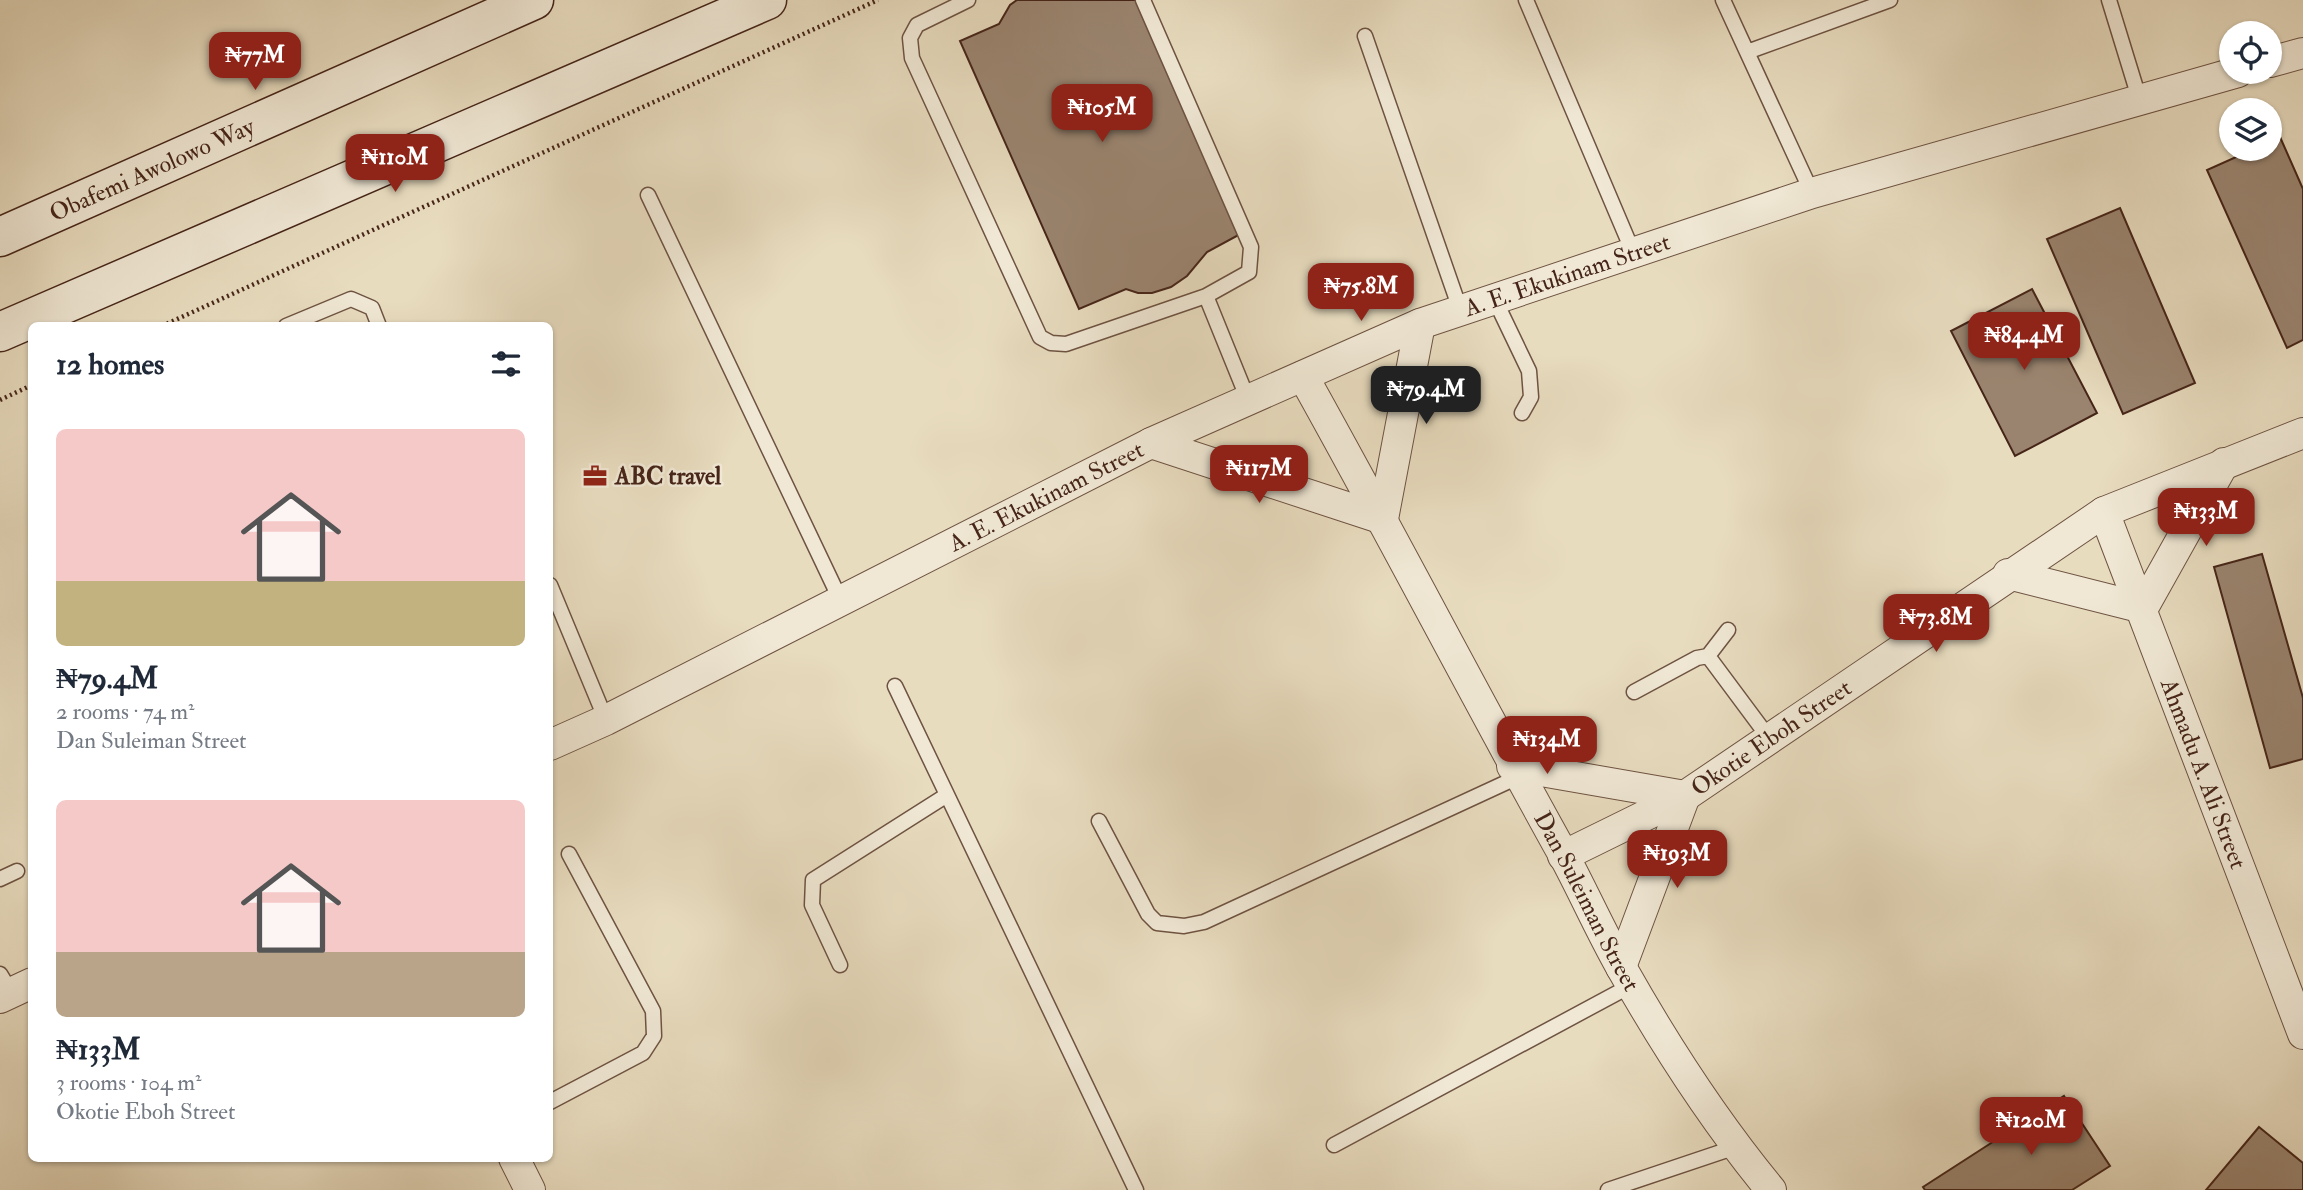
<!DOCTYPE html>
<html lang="en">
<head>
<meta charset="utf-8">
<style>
	:root { --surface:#fff; --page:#f2f2f3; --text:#1f2937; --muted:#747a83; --accent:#8f2418 }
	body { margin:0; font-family:"IM FELL Double Pica",serif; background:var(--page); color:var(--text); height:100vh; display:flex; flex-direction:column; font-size:26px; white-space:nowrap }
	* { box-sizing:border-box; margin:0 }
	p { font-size:23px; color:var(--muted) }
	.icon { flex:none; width:38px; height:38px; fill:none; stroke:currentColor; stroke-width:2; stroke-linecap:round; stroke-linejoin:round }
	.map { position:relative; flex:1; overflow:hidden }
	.side { position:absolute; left:28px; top:322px; width:525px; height:840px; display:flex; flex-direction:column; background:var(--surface); border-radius:10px; box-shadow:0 2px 5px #0004 }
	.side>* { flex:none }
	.buttons { position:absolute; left:2219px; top:21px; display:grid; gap:14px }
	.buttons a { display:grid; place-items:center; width:63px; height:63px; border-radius:50%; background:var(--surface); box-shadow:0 2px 5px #0004; font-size:35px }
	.price { position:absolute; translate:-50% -60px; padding:0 16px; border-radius:14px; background:var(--accent); color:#fff; font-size:23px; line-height:46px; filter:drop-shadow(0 2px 4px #0008) }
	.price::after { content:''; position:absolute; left:50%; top:42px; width:21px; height:16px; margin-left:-10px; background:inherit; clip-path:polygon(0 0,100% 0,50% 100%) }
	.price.on { background:#222; color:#fff }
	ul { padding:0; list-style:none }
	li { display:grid; align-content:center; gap:14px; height:371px; padding:0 28px }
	li span { display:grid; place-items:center; height:217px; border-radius:10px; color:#555 }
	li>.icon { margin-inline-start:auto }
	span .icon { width:126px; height:126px; fill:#fffc; stroke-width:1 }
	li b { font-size:30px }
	h2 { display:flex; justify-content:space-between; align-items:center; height:84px; padding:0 28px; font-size:30px }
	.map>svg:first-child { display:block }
	.building { fill:#9a846f; stroke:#462519; stroke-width:2 }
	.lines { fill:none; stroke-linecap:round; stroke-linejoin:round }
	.service-casing { stroke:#6e5342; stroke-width:17 }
	.minor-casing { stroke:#6e5342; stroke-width:32 }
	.secondary-casing { stroke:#462519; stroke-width:41 }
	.path { stroke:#462519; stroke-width:4.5; stroke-dasharray:2 3.5; stroke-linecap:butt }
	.service { stroke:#f0e8d5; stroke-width:14 }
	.minor { stroke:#f0e8d5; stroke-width:30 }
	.secondary { stroke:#f0e8d5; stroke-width:38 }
	.labels { text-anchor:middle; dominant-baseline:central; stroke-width:5; stroke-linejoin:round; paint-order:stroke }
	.street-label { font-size:24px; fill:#462519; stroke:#f0e8d5 }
	.poi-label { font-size:24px; font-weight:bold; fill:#462519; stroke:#f0e8d5; text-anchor:start }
</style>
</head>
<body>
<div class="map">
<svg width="2303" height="1190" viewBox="0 0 2303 1190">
	<rect width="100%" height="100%" fill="#e8dcbf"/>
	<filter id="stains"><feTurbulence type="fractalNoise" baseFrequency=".00286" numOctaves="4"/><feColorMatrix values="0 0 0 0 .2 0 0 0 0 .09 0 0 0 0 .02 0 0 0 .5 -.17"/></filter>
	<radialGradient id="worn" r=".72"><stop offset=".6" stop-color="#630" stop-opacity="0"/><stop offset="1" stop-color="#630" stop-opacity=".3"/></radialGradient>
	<path class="building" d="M1017 0H1138L1244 232 1207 252 1187 276 1171 287 1152 293H1138L1126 289 1079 309 960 41 999 24 1010 5Z
		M2280 137 2303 189V340L2287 348 2207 170 2254 149H2270V141Z
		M2120 208 2195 383 2123 414 2047 239Z
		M2032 289 2097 413 2015 456 1951 331Z
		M2262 554 2303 698V759L2270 768 2214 567Z
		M2064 1096 2110 1166 2072 1190H1925L1923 1187Z
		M2259 1127 2303 1163V1190H2206Z"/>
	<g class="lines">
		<g class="service-casing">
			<path id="service" d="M968 0 917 25 910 38 912 58 1040 337 1051 343 1066 344 1206 296
				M1143 0 1251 247 1249 272 1206 296 1249 402
				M1526 0 1633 252
				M1723 0 1812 193
				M2109 0 2140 101
				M1365 36 1460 309
				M1747 52 1890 0
				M648 195 840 599
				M1494 298 1529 371 1531 397 1522 413
				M286 326 351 299 372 308 379 326
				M550 585 606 720
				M1708 656 1728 630
				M895 686 1136 1190
				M1634 692 1697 658 1708 656 1769 738
				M1099 821 1148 914 1157 923 1184 926 1204 922 1518 777
				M0 879 17 871
				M840 965 812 905 813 880 947 795
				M0 974 11 992
				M550 1102 643 1053 654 1036 653 1011 569 854
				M1334 1145 1632 985
				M1608 1190 1736 1147"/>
		</g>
		<g class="minor-casing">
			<g id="minor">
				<path d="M2270 62 2303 53"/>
				<path id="s1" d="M1303 376C1392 535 1475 696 1563 854 1583 891 1600 930 1621 967 1665 1045 1714 1121 1771 1190"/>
				<path d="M1151 443 1383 519 1420 324"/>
				<path id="s2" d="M2104 512 2303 1034"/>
				<path d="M2008 574 2143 608 2224 463"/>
				<path id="s3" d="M550 745 606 720 1151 443 1420 324 1812 193 2238 72"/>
				<path d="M1512 766 1685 796 1621 967"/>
				<path id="s4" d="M1563 856 1685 796 2104 512 2303 433"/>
				<path d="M0 998 32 983"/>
				<path d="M514 1158 530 1190"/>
			</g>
		</g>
		<g class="secondary-casing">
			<g id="secondary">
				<path id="s5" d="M0 237 534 0"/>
				<path d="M0 332 767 0"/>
			</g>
		</g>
		<path class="path" d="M162 326 878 0
			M0 400 32 385"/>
		<use href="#service" class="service"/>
		<use href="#minor" class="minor"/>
		<use href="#secondary" class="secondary"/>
	</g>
	<defs>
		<g id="office-bare" transform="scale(1.89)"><path d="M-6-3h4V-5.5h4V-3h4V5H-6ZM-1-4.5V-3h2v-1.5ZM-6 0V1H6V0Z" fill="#8f2418" stroke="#f0e8d5" stroke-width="2.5" paint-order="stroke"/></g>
	</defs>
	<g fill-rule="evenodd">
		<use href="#office-bare" x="595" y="476"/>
	</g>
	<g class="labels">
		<g class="street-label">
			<text stroke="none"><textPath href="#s5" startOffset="166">Obafemi Awolowo Way</textPath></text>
			<text stroke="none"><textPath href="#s3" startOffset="1122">A. E. Ekukinam Street</textPath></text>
			<text stroke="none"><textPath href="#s3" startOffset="555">A. E. Ekukinam Street</textPath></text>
			<text stroke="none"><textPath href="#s4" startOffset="240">Okotie Eboh Street</textPath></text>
			<text stroke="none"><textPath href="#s2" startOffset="280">Ahmadu A. Ali Street</textPath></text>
			<text stroke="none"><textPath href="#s1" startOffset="597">Dan Suleiman Street</textPath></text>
		</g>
		<g class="poi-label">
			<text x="615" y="476">ABC travel</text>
		</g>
	</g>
	<rect width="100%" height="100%" filter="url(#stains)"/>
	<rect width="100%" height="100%" fill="url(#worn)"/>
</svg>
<div class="buttons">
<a><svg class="icon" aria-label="locate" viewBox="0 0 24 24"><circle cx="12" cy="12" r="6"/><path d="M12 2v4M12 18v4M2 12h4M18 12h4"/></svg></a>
<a><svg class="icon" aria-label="layers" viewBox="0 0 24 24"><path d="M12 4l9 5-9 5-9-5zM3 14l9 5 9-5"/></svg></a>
</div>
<b class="price" style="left:255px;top:92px">₦77M</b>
<b class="price" style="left:1102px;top:144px">₦105M</b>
<b class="price" style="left:395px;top:194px">₦110M</b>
<b class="price" style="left:1361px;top:323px">₦75.8M</b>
<b class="price" style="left:2024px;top:372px">₦84.4M</b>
<b class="price on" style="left:1426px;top:426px">₦79.4M</b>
<b class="price" style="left:1259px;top:505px">₦117M</b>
<b class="price" style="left:2206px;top:548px">₦133M</b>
<b class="price" style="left:1936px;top:654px">₦73.8M</b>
<b class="price" style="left:1547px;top:776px">₦134M</b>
<b class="price" style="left:1677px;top:890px">₦193M</b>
<b class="price" style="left:2031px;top:1157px">₦120M</b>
<section class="side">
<h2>12 homes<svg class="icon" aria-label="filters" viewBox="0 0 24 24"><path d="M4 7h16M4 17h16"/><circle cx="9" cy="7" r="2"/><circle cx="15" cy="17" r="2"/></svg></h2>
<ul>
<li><span style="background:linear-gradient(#f6c9c9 70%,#c2b280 0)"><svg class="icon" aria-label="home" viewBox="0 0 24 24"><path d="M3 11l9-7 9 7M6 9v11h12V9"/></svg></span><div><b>₦79.4M</b><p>2 rooms · 74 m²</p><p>Dan Suleiman Street</p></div></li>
<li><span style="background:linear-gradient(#f6c9c9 70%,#b9a48a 0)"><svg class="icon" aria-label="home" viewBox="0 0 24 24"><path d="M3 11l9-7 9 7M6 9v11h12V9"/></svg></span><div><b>₦133M</b><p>3 rooms · 104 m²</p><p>Okotie Eboh Street</p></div></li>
</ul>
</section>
</div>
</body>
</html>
